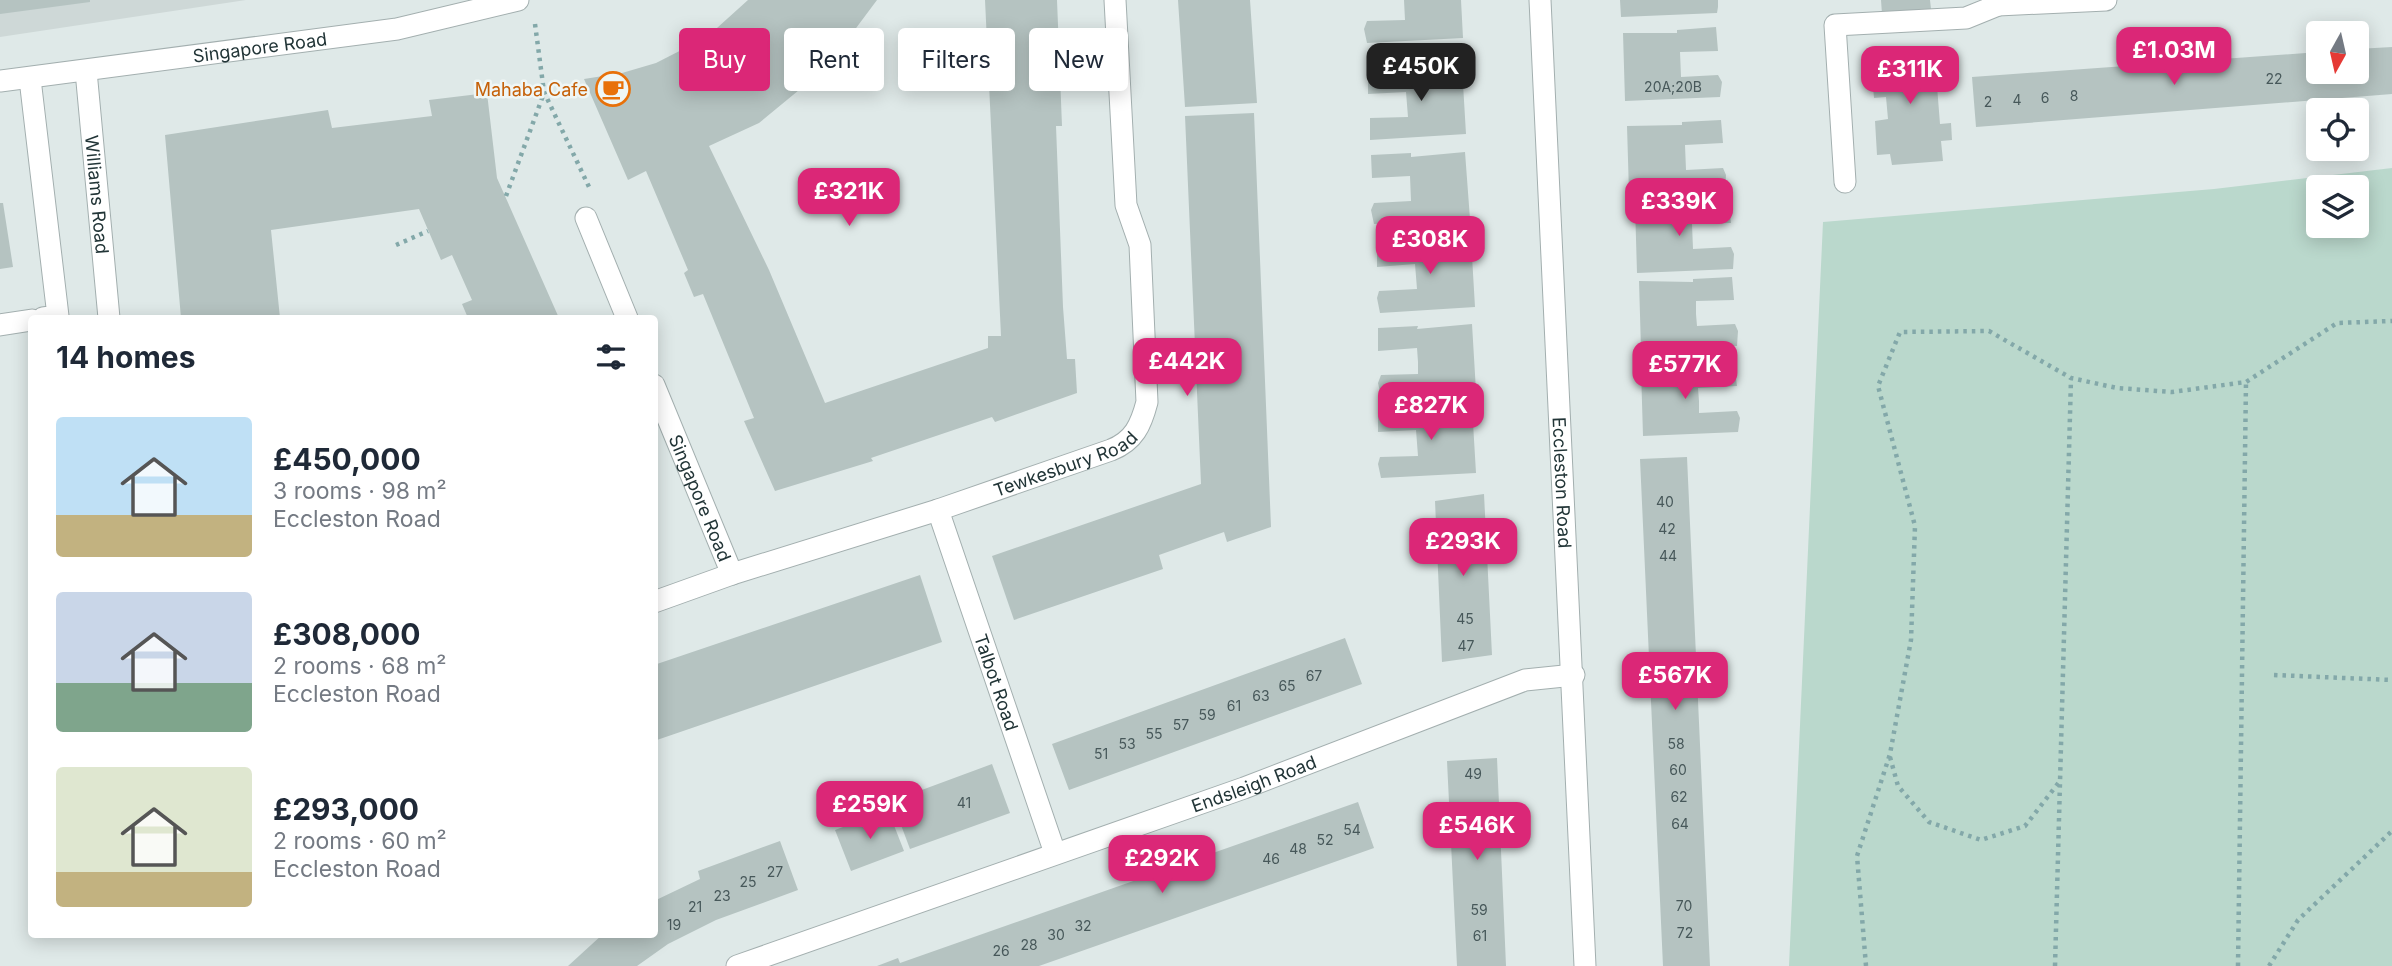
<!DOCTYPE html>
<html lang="en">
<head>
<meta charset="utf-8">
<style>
	:root { --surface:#fff; --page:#f6f6f7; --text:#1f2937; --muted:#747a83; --accent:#db2777 }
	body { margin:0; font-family:Inter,sans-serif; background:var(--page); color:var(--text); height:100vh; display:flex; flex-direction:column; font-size:26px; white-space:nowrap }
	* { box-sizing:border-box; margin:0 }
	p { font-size:23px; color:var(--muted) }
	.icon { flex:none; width:38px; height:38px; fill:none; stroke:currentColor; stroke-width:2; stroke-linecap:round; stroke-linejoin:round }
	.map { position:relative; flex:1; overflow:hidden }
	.drawer { position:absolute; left:28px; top:315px; width:630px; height:623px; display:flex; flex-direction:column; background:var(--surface); border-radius:7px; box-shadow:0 4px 18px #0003 }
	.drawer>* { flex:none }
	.banner { position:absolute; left:679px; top:28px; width:665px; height:63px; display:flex; gap:14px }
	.needle { width:46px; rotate:188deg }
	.tools { position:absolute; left:2306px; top:21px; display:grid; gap:14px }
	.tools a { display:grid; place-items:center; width:63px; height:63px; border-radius:7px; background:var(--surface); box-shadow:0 4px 18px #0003; font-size:35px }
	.price { position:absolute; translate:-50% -60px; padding:0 16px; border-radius:14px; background:var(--accent); color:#fff; font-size:23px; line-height:46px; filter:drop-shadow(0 2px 4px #0008) }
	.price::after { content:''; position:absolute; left:50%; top:42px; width:21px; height:16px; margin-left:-10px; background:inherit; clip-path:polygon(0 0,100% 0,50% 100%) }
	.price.active { background:#222; color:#fff }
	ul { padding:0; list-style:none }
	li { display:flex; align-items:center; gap:21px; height:175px; padding:0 28px }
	li span { display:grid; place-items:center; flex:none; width:196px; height:140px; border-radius:7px; color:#555 }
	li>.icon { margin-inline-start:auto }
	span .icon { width:84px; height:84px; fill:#fffc; stroke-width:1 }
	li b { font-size:30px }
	h2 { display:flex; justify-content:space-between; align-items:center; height:84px; padding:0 28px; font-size:30px }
	.tag { padding:0 24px; border-radius:7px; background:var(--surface); box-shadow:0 4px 18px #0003; font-size:24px; line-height:63px }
	.tag.active { background:var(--accent); color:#fff }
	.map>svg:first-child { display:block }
	.built { fill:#ced8d7 }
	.green { fill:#bad8cc; fill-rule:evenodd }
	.building { fill:#b5c3c1 }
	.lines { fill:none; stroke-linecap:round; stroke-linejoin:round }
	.lane-casing { stroke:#a3afaf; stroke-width:23 }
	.street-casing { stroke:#a3afaf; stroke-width:23 }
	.path { stroke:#83a8a9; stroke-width:4.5; stroke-dasharray:3.5 5; stroke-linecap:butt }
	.lane { stroke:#fff; stroke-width:21 }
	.street { stroke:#fff; stroke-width:21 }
	.labels { text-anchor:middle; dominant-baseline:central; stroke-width:5; stroke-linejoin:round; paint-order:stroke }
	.number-label { font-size:14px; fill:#47585a }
	.street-label { font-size:18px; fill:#223537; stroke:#eff6f5 }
	.food-label { font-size:18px; fill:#c56008; stroke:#eff6f5; text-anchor:end }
</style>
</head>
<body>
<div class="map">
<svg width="2392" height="966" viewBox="0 0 2392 966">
	<rect width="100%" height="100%" fill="#dfe9e8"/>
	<path class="built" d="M0 0H246L0 37Z"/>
	<path class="green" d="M2392 168V966H1789L1823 222 2214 189ZM2319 187H2357V226H2319Z"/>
	<path class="building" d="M0 0H90V2L0 14Z
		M748 0H877L827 67 759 123 709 146 769 270 825 403 988 348V336H1001L985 0H1057L1062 126H1056L1063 307 1067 359H1075L1077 393 995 422 992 417 871 458 873 461 775 491 744 421 754 418 703 294 694 297 684 273 688 270 646 171 628 180 584 79 622 73 656 63 707 37Z
		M1178 0H1250L1257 103 1185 107Z
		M1404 0H1461L1463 38 1367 43 1364 29 1367 21 1405 20Z
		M1620 0H1718V7L1717 13 1621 17Z
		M1881 0H1930L1931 9 1882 14Z
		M1716 27 1718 51 1680 52 1681 77 1718 75 1722 82 1720 97 1625 101 1623 33H1677V30Z
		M1934 46 1935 68 1946 67 1947 86H1937L1940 124 1951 123 1952 140 1941 141 1943 161 1892 165 1890 154 1877 155 1875 121 1888 119 1886 97 1874 98 1871 65 1884 64 1883 50Z
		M2392 47V94L1976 127 1972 77 2319 52V72H2357V49Z
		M1462 67 1466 134 1370 140V118L1408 117 1406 92 1368 94V71L1407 69V72Z
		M487 93 497 178 559 318H468L462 304 472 300 452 255 441 260 419 209 271 230 280 318H181L165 135 328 110 332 128 432 116 429 100Z
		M1254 113 1271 527 1227 542 1224 532 1159 555 1163 569 1014 620 992 556 1201 484 1185 116Z
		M1721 120 1723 143 1685 145 1686 170 1723 168 1726 175 1725 189 1629 193 1627 126 1682 125V122Z
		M1465 152 1470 219 1374 224 1371 210 1374 203 1411 201 1410 176 1372 178 1371 155 1411 153V157Z
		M1728 200 1731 223 1692 224 1693 249 1731 247 1734 254 1733 269 1637 273 1635 205H1690L1689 202Z
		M0 203H3L13 267 0 269Z
		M1471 239 1475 307 1380 313 1377 298 1379 291 1417 289 1415 264 1377 267V243L1416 242V245Z
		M1732 277 1734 300 1696 301V314L1697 326 1735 324 1738 331 1737 346 1641 349 1639 281 1693 282V279Z
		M1472 324 1476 391 1381 397 1378 383 1381 375 1418 374V362L1417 348 1378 351V328L1418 326 1417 329Z
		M1734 363 1737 386 1698 388 1699 401V413L1737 411 1740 418 1738 432 1643 436 1641 369 1695 368V365Z
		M1472 406 1476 473 1381 478 1378 464 1380 457 1418 456 1416 430 1378 432V409L1417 407V411Z
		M1687 457 1710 966H1663L1640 459Z
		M1484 494 1492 655 1442 662 1435 501Z
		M920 575 942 642 654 741V665Z
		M1345 638 1362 684 1069 790 1052 744Z
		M1497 758 1506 966H1457L1447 761Z
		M992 764 1010 813 910 849 892 801Z
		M1358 802 1374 848 1039 966H877L898 958 900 963Z
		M888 810 904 851 851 871 835 830Z
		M780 841 798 890 716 920 668 944 637 966H568L603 934H654V901L700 879 698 871Z"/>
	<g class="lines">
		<g class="lane-casing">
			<path id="lane" d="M30 79 58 316 43 318
				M1845 182 1835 25 1966 18 1998 5
				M0 325 32 320"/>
		</g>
		<g class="street-casing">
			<g id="street">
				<path id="s1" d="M1540 0 1585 966"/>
				<path d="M1993 0 1998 5 2106 0"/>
				<path id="s2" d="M86 71 109 318"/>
				<path id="s3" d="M0 81 397 29 518 0"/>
				<path d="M586 218 627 318"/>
				<path id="s4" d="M654 385 732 574"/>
				<path id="s5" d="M938 510 1055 853"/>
				<path id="s6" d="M654 602 732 574 938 510 1111 450C1134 441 1141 425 1147 402L1140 245 1126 205 1115 0"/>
				<path id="s7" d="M737 966 1244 788 1525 680 1574 675"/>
			</g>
		</g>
		<path class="path" d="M535 24 544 92 590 189
			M506 196 544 93
			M396 245 428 231
			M2274 675 2392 680
			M1890 757 1898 786 1929 822 1981 840 2025 826 2060 781
			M1866 966 1857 856 1890 754 1911 640 1915 526 1878 386 1900 332 1989 331 2071 378 2117 388 2172 392 2246 382 2337 323 2392 321
			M2055 966 2071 378
			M2238 966 2246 382
			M2269 966 2298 920 2392 831"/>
		<use href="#lane" class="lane"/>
		<use href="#street" class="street"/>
	</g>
	<defs>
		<g id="cafe-ring" transform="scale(1.75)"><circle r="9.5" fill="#eff6f5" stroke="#e8710a" stroke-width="1.5"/><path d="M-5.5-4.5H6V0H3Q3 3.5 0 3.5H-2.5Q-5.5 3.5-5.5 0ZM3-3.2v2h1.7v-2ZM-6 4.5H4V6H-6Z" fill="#e8710a"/></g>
	</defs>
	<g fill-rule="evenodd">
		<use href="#cafe-ring" x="613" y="89"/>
	</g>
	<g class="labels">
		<g class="number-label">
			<text x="2274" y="78">22</text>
			<text x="1673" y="86">20A;20B</text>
			<text x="2074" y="95">8</text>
			<text x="2045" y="97">6</text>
			<text x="2017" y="99">4</text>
			<text x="1988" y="101">2</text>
			<text x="1665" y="501">40</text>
			<text x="1667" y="528">42</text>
			<text x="1668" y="555">44</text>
			<text x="1465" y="618">45</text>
			<text x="1466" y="645">47</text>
			<text x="1314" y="675">67</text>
			<text x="1287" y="685">65</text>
			<text x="1261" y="695">63</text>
			<text x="1234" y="705">61</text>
			<text x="1207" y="714">59</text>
			<text x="1181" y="724">57</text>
			<text x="1154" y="733">55</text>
			<text x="1127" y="743">53</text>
			<text x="1676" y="743">58</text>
			<text x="1101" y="753">51</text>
			<text x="1678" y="769">60</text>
			<text x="1473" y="773">49</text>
			<text x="1679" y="796">62</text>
			<text x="964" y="802">41</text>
			<text x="1680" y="823">64</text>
			<text x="1352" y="829">54</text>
			<text x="1325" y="839">52</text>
			<text x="1298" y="848">48</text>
			<text x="1271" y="858">46</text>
			<text x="775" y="871">27</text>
			<text x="748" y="881">25</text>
			<text x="722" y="895">23</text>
			<text x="1684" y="905">70</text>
			<text x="695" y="906">21</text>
			<text x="1479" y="909">59</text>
			<text x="674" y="924">19</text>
			<text x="1083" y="925">32</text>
			<text x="1685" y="932">72</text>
			<text x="1056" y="934">30</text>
			<text x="1480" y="935">61</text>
			<text x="1029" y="944">28</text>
			<text x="1001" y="950">26</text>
		</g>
		<g class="street-label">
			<text stroke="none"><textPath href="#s3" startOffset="262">Singapore Road</textPath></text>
			<text stroke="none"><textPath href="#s2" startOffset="124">Williams Road</textPath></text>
			<text stroke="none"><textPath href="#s6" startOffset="434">Tewkesbury Road</textPath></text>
			<text stroke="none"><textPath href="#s1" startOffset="483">Eccleston Road</textPath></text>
			<text stroke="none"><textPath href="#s4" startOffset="122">Singapore Road</textPath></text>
			<text stroke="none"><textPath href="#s5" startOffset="182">Talbot Road</textPath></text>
			<text stroke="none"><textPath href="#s7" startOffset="548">Endsleigh Road</textPath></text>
		</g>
		<g class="food-label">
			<text x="588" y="89">Mahaba Cafe</text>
		</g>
	</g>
</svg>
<div class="tools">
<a><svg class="needle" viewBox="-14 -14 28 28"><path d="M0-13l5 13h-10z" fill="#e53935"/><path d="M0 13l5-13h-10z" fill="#747a83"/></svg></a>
<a><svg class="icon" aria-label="locate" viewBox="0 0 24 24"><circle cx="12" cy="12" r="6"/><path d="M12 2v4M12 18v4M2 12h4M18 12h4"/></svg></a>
<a><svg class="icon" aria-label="layers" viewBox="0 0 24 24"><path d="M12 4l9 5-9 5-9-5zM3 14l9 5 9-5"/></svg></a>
</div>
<b class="price" style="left:2174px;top:87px">£1.03M</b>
<b class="price active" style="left:1421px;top:103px">£450K</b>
<b class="price" style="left:1910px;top:106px">£311K</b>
<b class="price" style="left:849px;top:228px">£321K</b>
<b class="price" style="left:1679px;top:238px">£339K</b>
<b class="price" style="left:1430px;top:276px">£308K</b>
<b class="price" style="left:1187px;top:398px">£442K</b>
<b class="price" style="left:1685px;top:401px">£577K</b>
<b class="price" style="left:1431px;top:442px">£827K</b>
<b class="price" style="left:1463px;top:578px">£293K</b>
<b class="price" style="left:1675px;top:712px">£567K</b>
<b class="price" style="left:870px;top:841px">£259K</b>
<b class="price" style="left:1477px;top:862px">£546K</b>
<b class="price" style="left:1162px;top:895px">£292K</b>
<div class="banner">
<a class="tag active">Buy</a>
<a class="tag">Rent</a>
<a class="tag">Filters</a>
<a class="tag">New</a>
</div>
<section class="drawer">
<h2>14 homes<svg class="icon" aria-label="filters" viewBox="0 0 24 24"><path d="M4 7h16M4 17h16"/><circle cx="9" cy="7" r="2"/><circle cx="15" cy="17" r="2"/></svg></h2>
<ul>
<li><span style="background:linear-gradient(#bfe0f5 70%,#c2b280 0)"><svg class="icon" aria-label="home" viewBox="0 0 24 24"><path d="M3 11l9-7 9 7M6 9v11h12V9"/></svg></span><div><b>£450,000</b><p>3 rooms · 98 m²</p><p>Eccleston Road</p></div></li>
<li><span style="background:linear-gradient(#c9d6e8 65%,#7fa58c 0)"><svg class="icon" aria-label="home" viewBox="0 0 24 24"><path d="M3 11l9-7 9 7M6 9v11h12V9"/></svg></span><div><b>£308,000</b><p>2 rooms · 68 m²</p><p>Eccleston Road</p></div></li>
<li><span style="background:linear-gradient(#dfe7d0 75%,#c2b280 0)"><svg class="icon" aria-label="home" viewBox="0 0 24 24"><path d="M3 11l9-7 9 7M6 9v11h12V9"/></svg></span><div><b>£293,000</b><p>2 rooms · 60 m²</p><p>Eccleston Road</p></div></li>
</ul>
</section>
</div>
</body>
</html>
